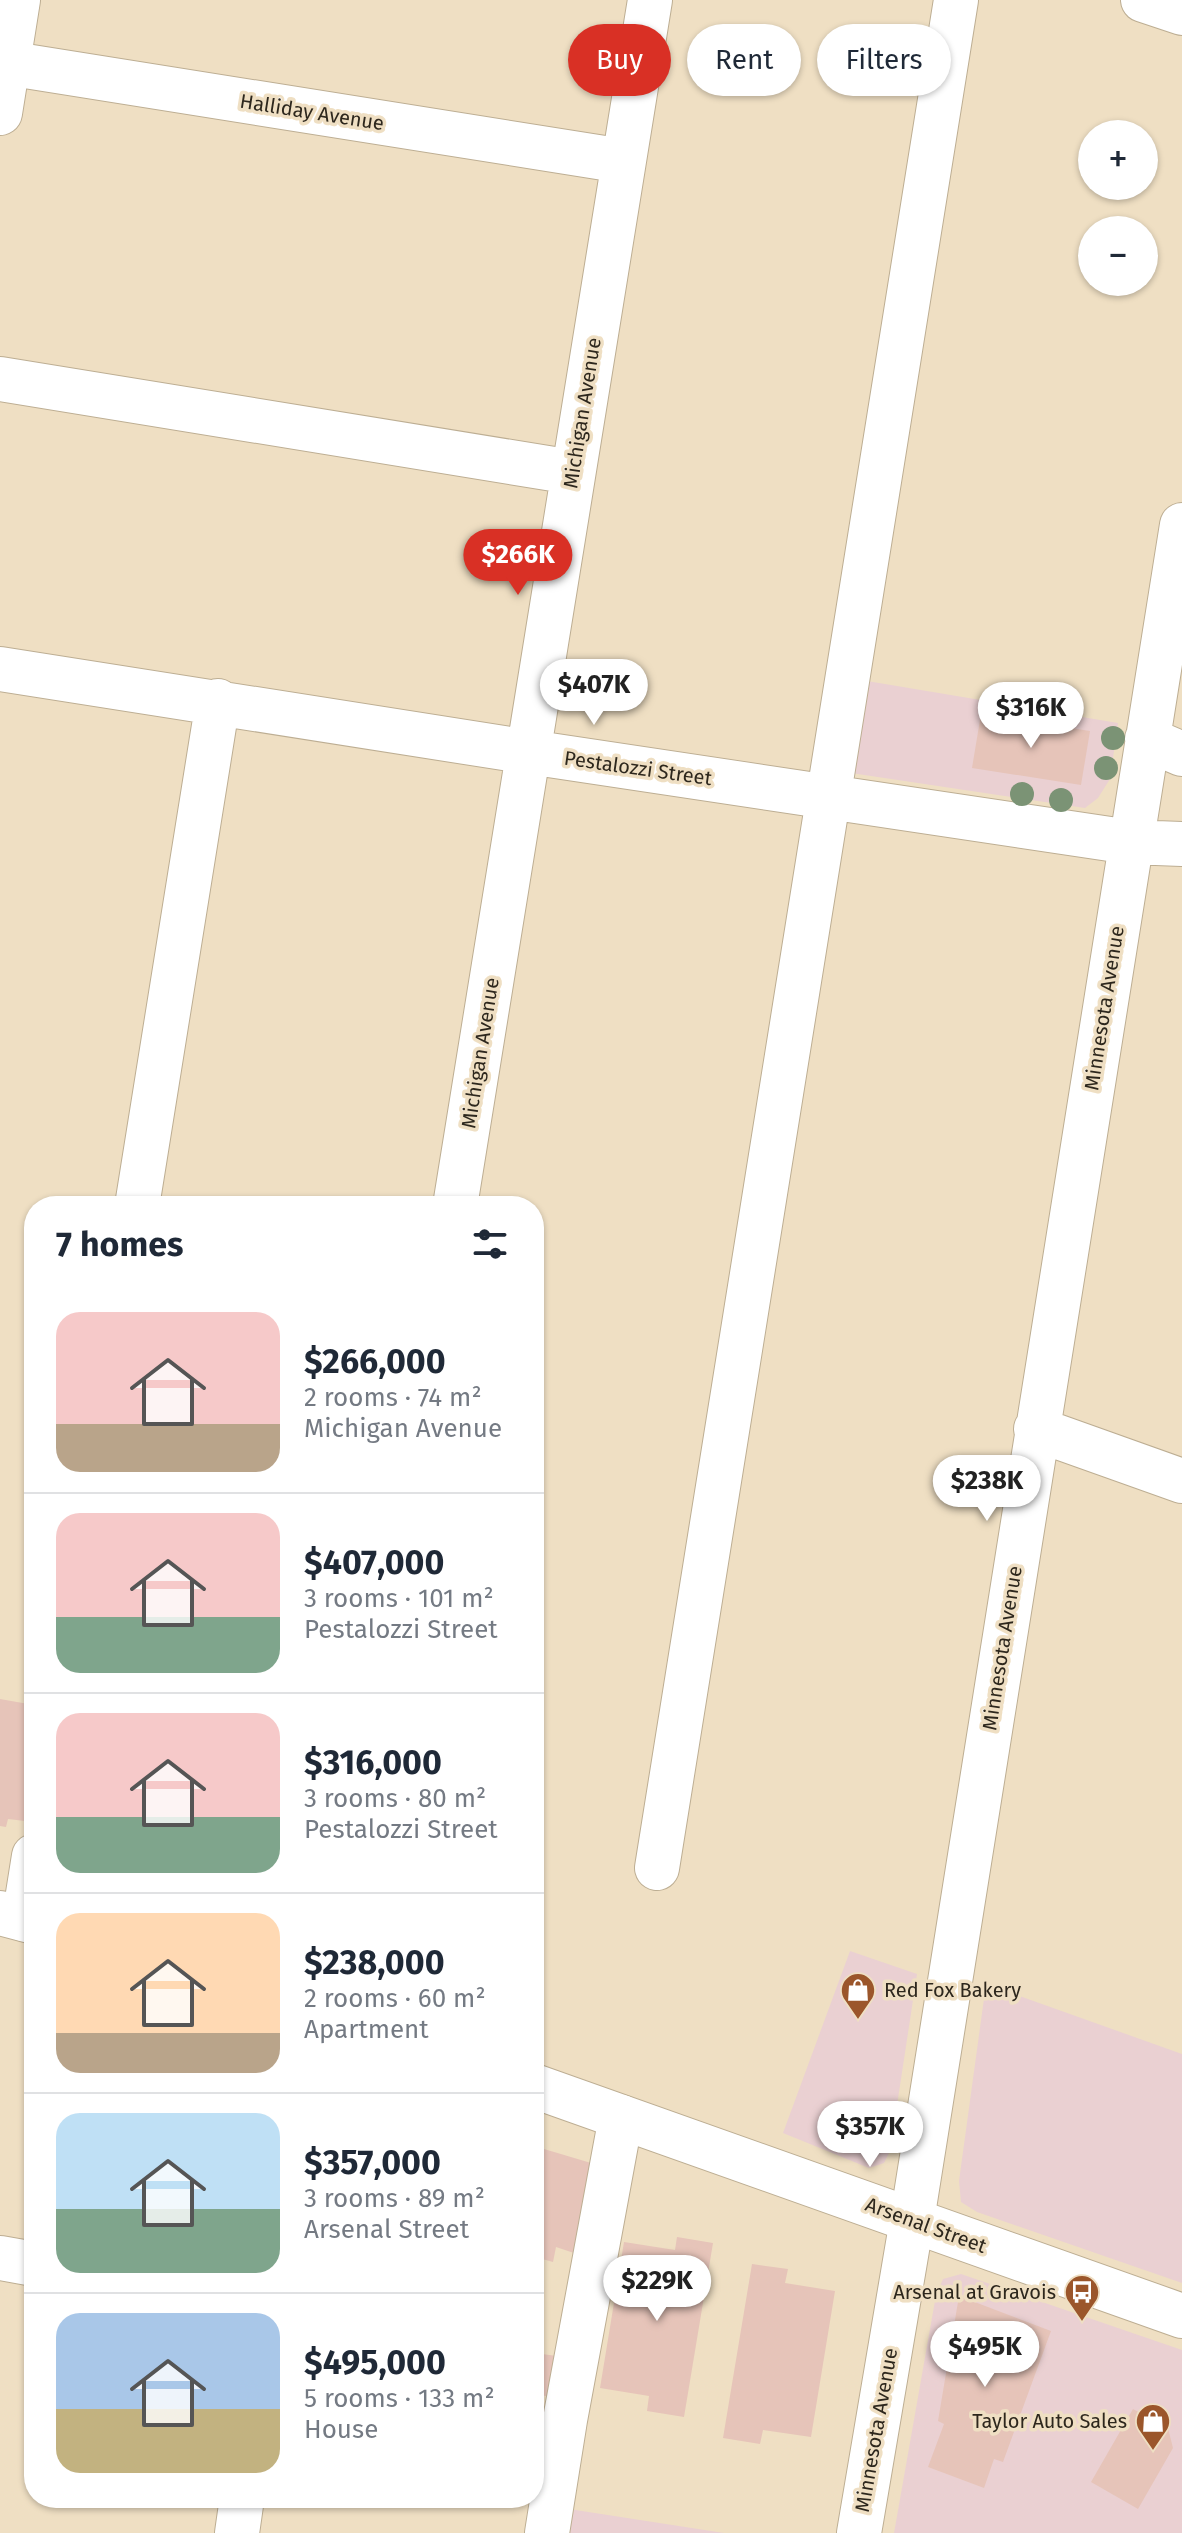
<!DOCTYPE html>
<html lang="en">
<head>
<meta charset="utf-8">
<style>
	:root { --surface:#fff; --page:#f6f6f7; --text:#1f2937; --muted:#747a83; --line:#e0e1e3; --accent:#d93025 }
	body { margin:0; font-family:"Fira Sans",sans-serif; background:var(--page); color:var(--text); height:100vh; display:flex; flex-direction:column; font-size:30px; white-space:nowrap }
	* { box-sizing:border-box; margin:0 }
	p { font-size:26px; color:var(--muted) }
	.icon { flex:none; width:44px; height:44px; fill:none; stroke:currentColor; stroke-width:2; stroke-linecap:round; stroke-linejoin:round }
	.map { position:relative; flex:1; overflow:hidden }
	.panel { position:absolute; left:24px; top:1196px; width:520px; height:1312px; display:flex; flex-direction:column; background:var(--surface); border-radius:32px; box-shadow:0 2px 6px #0004 }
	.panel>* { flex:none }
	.hud { position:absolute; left:568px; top:24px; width:494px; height:72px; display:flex; gap:16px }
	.buttons { position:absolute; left:1078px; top:120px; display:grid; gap:16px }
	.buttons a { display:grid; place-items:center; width:80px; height:80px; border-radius:50%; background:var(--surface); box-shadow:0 2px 6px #0004; font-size:40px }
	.price { position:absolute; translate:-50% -68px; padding:0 18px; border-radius:28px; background:#fff; color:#222; font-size:26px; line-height:52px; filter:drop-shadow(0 2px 4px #0008) }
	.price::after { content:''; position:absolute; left:50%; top:48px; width:24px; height:18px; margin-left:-12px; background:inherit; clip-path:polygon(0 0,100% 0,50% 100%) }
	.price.current { background:var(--accent); color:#fff }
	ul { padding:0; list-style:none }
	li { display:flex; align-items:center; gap:24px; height:200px; padding:0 32px }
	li+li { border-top:2px solid var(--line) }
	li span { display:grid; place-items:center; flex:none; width:224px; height:160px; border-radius:24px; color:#555 }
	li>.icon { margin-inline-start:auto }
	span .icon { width:96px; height:96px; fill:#fffc; stroke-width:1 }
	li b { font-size:34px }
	h2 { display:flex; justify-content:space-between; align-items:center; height:96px; padding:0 32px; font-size:34px }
	.tag { padding:0 28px; border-radius:36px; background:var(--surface); box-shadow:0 2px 6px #0004; font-size:28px; line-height:72px }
	.tag.current { background:var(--accent); color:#fff }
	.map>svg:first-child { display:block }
	.commercial { fill:#ead0d2 }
	.building { fill:#e6c4b9 }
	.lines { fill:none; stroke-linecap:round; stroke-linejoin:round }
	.minor-casing { stroke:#bdae93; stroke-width:46 }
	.major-casing { stroke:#bdae93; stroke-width:46 }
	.minor { stroke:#fff; stroke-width:44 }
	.major { stroke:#fff; stroke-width:44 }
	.tree { fill:#7b9375 }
	.labels { text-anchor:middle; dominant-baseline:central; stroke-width:7; stroke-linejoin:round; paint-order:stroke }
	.street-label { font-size:20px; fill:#2d271d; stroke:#efdfc3 }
	.poi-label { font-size:20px; fill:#2d271d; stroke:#efdfc3; text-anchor:end }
</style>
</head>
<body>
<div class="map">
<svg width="1182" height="2533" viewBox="0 0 1182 2533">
	<rect width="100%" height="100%" fill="#efdfc3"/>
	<path class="commercial" d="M867 681 1118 723 1110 779 1098 798 1085 808 851 773Z
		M850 1951 917 1974 890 2151 884 2163 869 2168 783 2133Z
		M986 1984 1182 2054V2283L977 2212 961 2202 959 2181Z
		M961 2274 1182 2350V2533H894L936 2295 943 2279Z
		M569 2509 724 2533H565Z"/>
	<path class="building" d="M981 714 1090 731 1081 785 972 768Z
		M0 1699 34 1705V1767L25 1821 8 1819 6 1827 0 1826Z
		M534 2146 591 2163 577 2254 556 2247 553 2262 535 2257 537 2241 534 2240Z
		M677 2237 713 2243 684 2417 647 2411 649 2396 600 2388 624 2242 675 2250Z
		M752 2264 788 2269 785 2283 835 2291 811 2437 763 2430 760 2444 723 2438Z
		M959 2296 1051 2331 1003 2462 994 2459 984 2488 928 2467 944 2424 938 2421Z
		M534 2353 557 2356 552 2397 534 2394Z
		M1133 2409 1168 2428 1173 2448 1138 2509 1091 2482Z"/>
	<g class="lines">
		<g class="minor-casing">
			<path id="minor" d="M1143 0 1182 13
				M0 62 623 161
				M0 379 572 472
				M0 669 529 752 1130 842 1182 844
				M1147 739 1182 754
				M137 1206 218 701
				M455 1206 650 0
				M1036 1429 1182 1481
				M657 1868 956 0
				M24 1919 34 1856
				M0 2258 34 2264
				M237 2533 242 2498
				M547 2533 565 2420 621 2117
				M859 2533 912 2220 1182 525"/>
		</g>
		<g class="major-casing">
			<path id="major" d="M0 113 18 0
				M0 1913 34 1922
				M534 2086 1182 2316"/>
		</g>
		<use href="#minor" class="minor"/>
		<use href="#major" class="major"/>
	</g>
	<g class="tree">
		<circle cx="1113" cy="738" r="12"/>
		<circle cx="1106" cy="768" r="12"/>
		<circle cx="1022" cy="794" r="12"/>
		<circle cx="1061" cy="800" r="12"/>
	</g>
	<defs>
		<g id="shop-pin" transform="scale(1.8)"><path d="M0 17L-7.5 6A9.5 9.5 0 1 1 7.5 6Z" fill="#9b562b" stroke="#efdfc3"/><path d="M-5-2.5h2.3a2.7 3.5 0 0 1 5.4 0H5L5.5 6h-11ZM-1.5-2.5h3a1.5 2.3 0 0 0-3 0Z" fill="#fff"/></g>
		<g id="bus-pin" transform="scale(1.8)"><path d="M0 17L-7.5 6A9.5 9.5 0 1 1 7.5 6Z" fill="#9b562b" stroke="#efdfc3"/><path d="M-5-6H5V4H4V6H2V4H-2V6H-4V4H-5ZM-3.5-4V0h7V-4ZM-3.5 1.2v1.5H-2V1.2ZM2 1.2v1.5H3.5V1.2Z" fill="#fff"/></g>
	</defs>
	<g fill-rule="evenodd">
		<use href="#shop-pin" x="858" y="1990"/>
		<use href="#bus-pin" x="1082" y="2292"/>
		<use href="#shop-pin" x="1153" y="2421"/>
	</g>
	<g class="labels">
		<g class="street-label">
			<text transform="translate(312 112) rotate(9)">Halliday Avenue</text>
			<text transform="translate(582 413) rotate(-81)">Michigan Avenue</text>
			<text transform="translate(638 768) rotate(8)">Pestalozzi Street</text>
			<text transform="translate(1104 1008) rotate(-81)">Minnesota Avenue</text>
			<text transform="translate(480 1053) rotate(-81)">Michigan Avenue</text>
			<text transform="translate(1002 1648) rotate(-81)">Minnesota Avenue</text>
			<text transform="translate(926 2225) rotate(20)">Arsenal Street</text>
			<text transform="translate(876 2430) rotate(-80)">Minnesota Avenue</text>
		</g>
		<g class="poi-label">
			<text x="884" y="1990" text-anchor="start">Red Fox Bakery</text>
			<text x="1056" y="2292">Arsenal at Gravois</text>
			<text x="1127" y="2421">Taylor Auto Sales</text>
		</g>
	</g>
</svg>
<div class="buttons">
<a>+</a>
<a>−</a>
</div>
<b class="price current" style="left:518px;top:597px">$266K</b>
<b class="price" style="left:594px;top:727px">$407K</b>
<b class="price" style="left:1031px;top:750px">$316K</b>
<b class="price" style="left:987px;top:1523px">$238K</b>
<b class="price" style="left:870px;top:2169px">$357K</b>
<b class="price" style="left:657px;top:2323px">$229K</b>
<b class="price" style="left:985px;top:2389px">$495K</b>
<div class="hud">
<a class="tag current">Buy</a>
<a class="tag">Rent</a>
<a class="tag">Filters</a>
</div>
<section class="panel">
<h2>7 homes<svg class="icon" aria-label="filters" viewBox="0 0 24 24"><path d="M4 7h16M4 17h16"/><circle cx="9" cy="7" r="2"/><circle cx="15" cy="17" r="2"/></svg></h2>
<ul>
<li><span style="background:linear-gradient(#f6c9c9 70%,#b9a48a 0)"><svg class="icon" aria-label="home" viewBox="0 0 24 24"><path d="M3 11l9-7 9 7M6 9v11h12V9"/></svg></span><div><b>$266,000</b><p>2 rooms · 74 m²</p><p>Michigan Avenue</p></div></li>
<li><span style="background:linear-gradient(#f6c9c9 65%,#7fa58c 0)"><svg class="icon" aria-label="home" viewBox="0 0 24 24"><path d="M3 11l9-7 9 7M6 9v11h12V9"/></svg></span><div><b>$407,000</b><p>3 rooms · 101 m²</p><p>Pestalozzi Street</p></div></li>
<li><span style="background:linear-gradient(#f6c9c9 65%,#7fa58c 0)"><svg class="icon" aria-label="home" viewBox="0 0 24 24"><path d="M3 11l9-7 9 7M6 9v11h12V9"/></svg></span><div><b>$316,000</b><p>3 rooms · 80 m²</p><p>Pestalozzi Street</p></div></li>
<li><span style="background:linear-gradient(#ffd9b3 75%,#b9a48a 0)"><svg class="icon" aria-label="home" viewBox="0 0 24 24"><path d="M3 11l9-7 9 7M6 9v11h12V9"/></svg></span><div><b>$238,000</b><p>2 rooms · 60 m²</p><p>Apartment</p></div></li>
<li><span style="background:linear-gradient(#bfe0f5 60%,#7fa58c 0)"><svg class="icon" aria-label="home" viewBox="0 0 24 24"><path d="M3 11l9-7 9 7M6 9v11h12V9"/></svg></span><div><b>$357,000</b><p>3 rooms · 89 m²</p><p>Arsenal Street</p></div></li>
<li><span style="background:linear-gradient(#a9c7e8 60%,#c2b280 0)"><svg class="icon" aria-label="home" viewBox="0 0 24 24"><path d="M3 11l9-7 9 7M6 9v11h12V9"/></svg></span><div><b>$495,000</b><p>5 rooms · 133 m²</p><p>House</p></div></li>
</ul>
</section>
</div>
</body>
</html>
